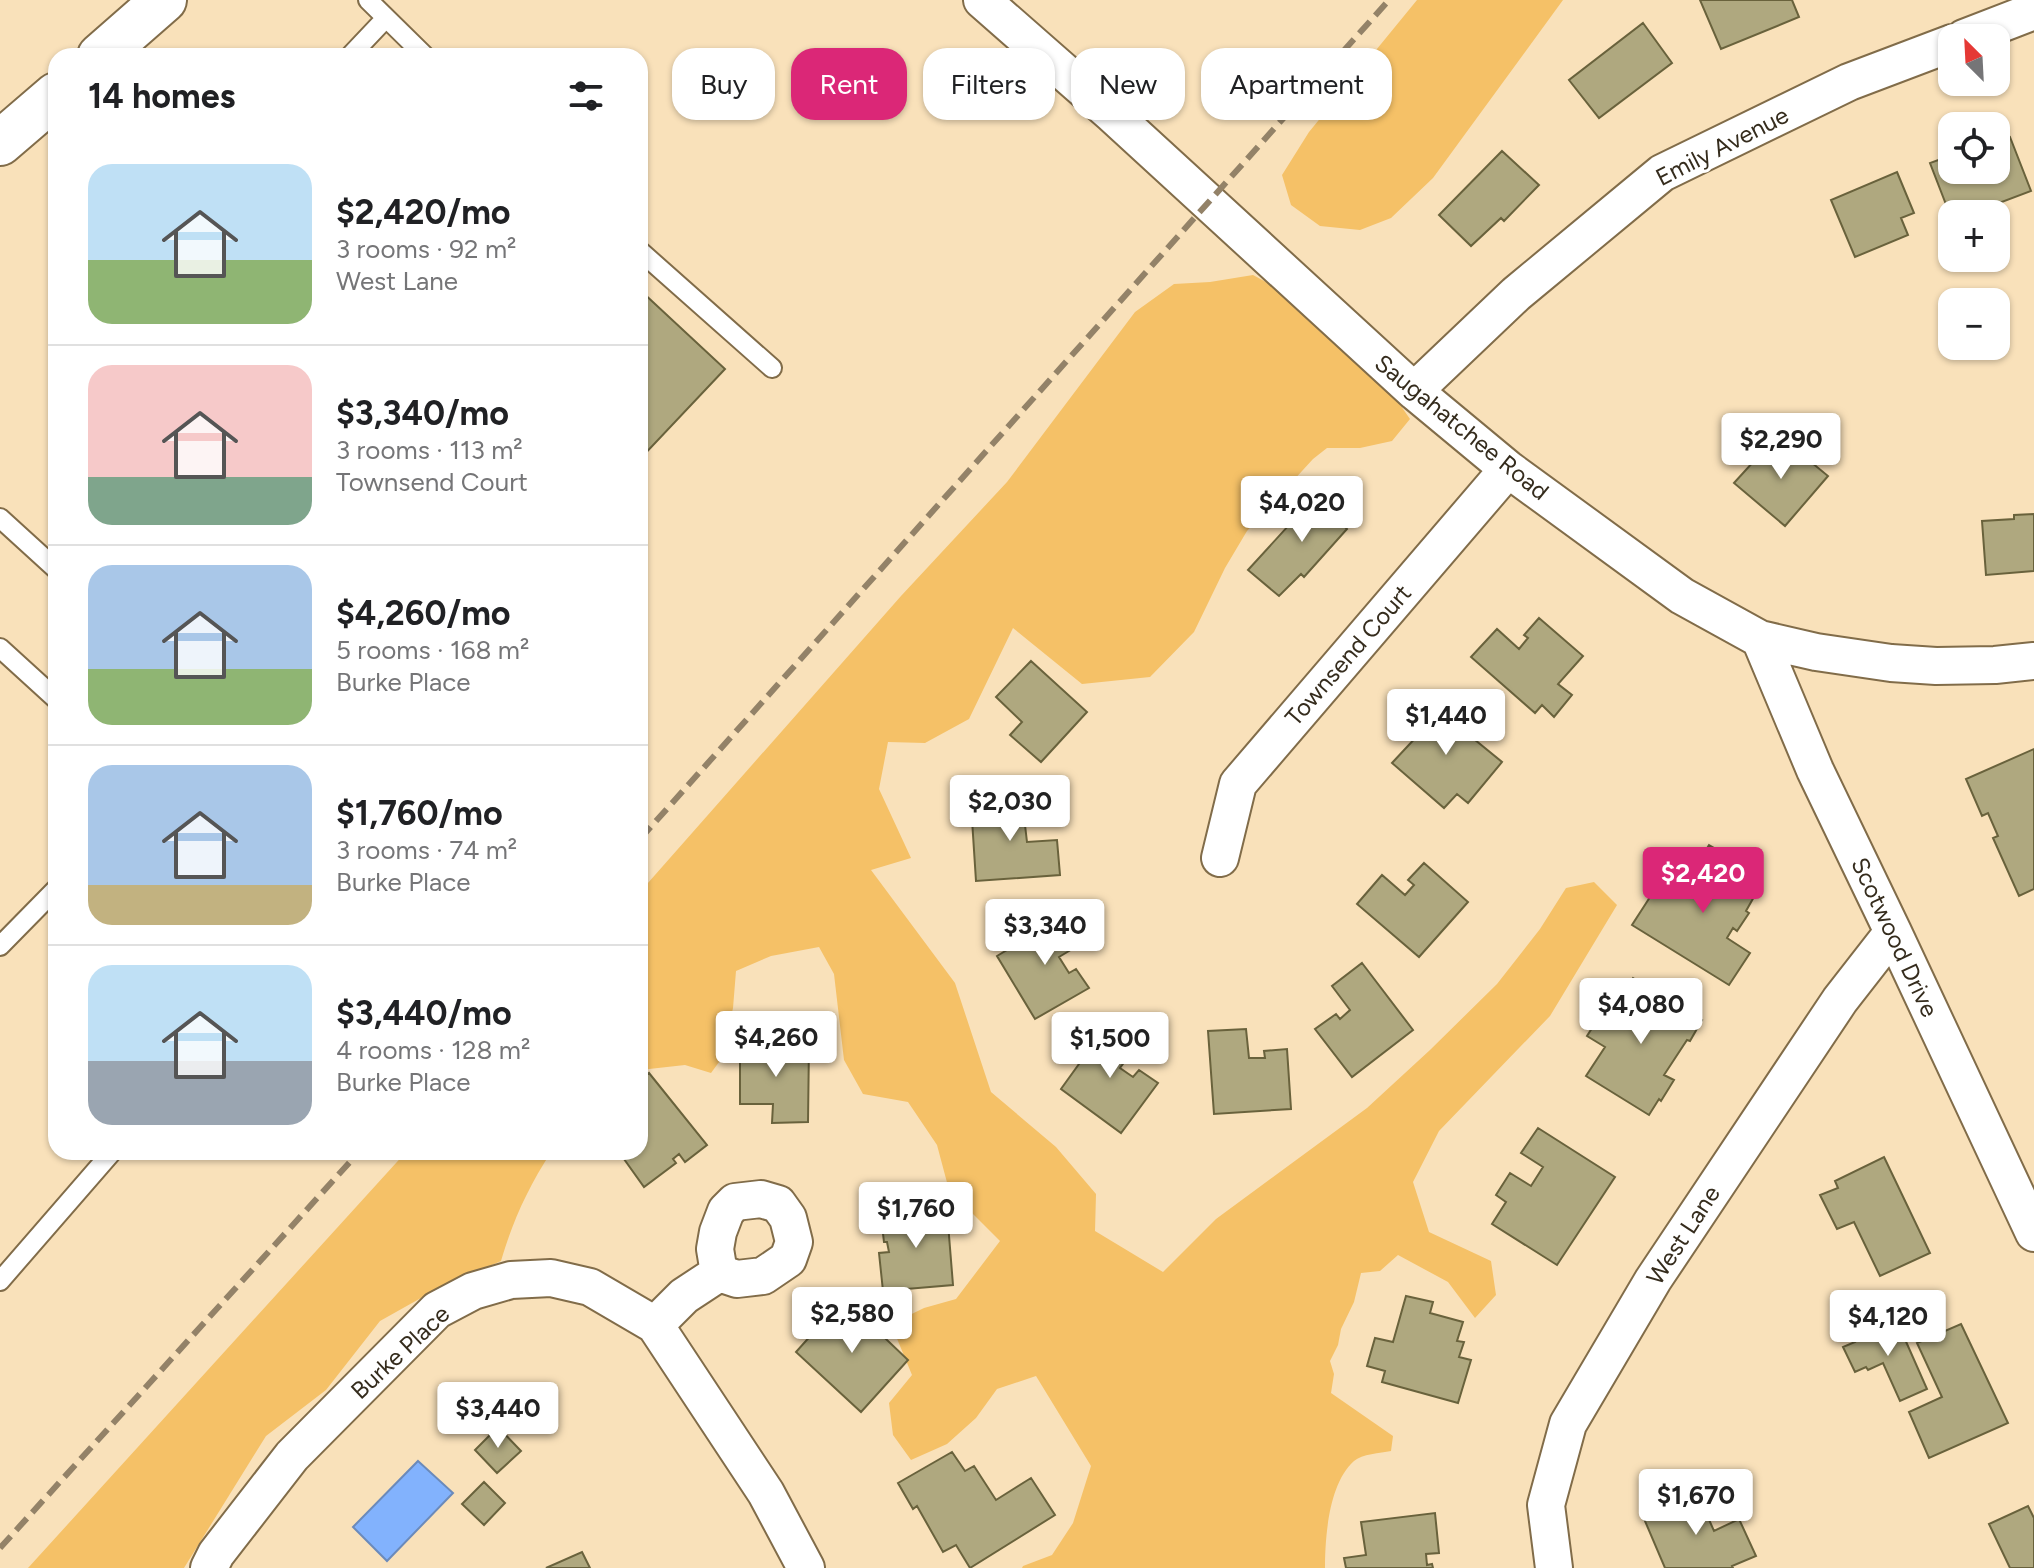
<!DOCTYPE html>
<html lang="en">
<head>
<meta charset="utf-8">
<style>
	:root { --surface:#fff; --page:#f2f2f2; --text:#202124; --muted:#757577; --line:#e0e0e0; --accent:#db2777 }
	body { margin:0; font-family:Figtree,sans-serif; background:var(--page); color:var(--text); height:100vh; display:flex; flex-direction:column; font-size:30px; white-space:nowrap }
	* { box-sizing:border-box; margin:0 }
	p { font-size:26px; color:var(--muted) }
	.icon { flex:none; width:44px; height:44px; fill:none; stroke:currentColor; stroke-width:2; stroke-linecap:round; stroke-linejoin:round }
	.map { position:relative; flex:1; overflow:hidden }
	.drawer { position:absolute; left:48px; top:48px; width:600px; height:1112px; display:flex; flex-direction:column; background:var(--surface); border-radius:24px; box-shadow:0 2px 6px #0004 }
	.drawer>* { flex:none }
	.banner { position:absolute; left:672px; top:48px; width:760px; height:72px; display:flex; gap:16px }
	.needle { width:52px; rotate:336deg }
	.tools { position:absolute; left:1938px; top:24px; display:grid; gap:16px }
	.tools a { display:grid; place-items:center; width:72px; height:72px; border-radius:16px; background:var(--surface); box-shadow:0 2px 6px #0004; font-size:40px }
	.price { position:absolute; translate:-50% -68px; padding:0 18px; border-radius:8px; background:#fff; color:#222; font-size:26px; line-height:52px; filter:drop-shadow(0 2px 4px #0008) }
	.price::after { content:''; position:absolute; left:50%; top:48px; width:24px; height:18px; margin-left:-12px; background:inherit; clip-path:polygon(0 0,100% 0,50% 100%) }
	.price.active { background:var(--accent); color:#fff }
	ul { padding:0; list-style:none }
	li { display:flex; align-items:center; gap:24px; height:200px; padding:0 40px }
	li+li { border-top:2px solid var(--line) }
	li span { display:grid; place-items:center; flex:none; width:224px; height:160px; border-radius:24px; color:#555 }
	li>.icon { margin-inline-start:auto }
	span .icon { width:96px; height:96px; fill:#fffc; stroke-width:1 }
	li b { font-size:34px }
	h2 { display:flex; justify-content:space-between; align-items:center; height:96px; padding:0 40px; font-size:34px }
	.tag { padding:0 28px; border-radius:24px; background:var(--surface); box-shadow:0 2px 6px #0004; font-size:28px; line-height:72px }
	.tag.active { background:var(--accent); color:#fff }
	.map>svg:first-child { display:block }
	.green { fill:#f5c167 }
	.water { fill:#82b2fd; stroke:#6b8aba; stroke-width:2 }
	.building { fill:#afa87f; stroke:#69623c; stroke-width:2 }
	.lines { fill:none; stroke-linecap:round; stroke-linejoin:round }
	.lane-casing { stroke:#816c49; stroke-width:22 }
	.street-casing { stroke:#816c49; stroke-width:40 }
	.primary-casing { stroke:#816c49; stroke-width:48 }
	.lane { stroke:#fff; stroke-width:18 }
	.street { stroke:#fff; stroke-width:36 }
	.primary { stroke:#fff; stroke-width:44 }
	.rail { stroke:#938268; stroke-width:6; stroke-dasharray:16 8; stroke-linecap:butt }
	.labels { text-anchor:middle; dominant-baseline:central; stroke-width:6; stroke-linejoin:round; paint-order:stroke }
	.street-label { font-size:24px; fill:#352c1d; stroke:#fff }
</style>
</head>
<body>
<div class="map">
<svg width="2034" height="1568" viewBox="0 0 2034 1568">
	<rect width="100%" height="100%" fill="#f9e1ba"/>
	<path class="green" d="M1417 0H1563L1433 178 1391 218 1360 230 1320 226 1291 205 1282 175 1309 132Z
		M1253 275 1288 294 1387 386 1410 419 1392 441 1360 448H1327L1313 459 1247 531 1225 568 1194 632 1150 677 1082 684 1013 628 969 719 925 743 888 742 879 789 911 858 871 870 955 983 991 1092 1056 1147 1096 1194 1095 1231 1163 1272 1216 1219 1367 1108 1430 1050 1497 984 1540 929 1566 888 1594 882 1617 905 1550 1016 1439 1131 1413 1182 1429 1232 1491 1261 1496 1295 1475 1318 1448 1282 1398 1255 1380 1271 1361 1273 1354 1302 1341 1329 1338 1345 1330 1361 1334 1374 1331 1393 1393 1436 1391 1451C1380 1453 1362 1454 1354 1461 1329 1483 1325 1536 1325 1568H1022L1023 1566 1052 1555 1073 1523 1091 1466 1036 1376 997 1389 976 1418 947 1444 911 1460 893 1435 889 1403 912 1375 891 1324 924 1308 956 1299 1000 1241 949 1190 937 1145 908 1102 863 1094 844 1060 834 974 819 947 771 956 736 971 733 1008 722 1058 711 1073 685 1065 640 1070V892L901 596 1007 482 1135 312 1174 284 1210 282Z
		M406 1152H551C528 1188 513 1220 501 1261L437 1289 380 1321 326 1390 266 1436 184 1568H28Z"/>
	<path class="water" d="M418 1461 453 1493 387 1561 353 1527Z"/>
	<path class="building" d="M1700 0H1792L1799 17 1721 49Z
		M1643 23 1672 63 1599 118 1569 80Z
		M2010 137 2031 191 1970 214H1952V220L1930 163 1952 155V170H1996V143Z
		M1502 151 1539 185 1504 221 1501 218 1471 246 1439 215Z
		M1897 172 1914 213 1901 218 1908 235 1855 257 1831 200Z
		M640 290 725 369 640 459Z
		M1774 439 1797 457 1800 453 1828 476 1785 526 1734 483Z
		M1321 490 1352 515 1343 525 1347 529 1304 577 1301 574 1279 596 1248 570Z
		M2034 514V571L1986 575 1982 521 2014 519V515Z
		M1539 618 1583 656 1558 684 1572 695 1554 717 1542 705 1535 713 1471 657 1497 629 1519 649 1528 638 1524 635Z
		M1031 661 1087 712 1041 762 1010 735 1022 722 996 697Z
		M1436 697 1464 721 1458 726 1502 762 1468 803 1457 794 1444 808 1392 763 1420 733 1411 725Z
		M2034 749V889L2019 896 1993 838 1998 836 1988 813 1982 816 1966 779Z
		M1033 801 1035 824 1025 825 1027 842 1057 840 1060 875 976 881 971 804Z
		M1709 845 1753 870 1742 887 1755 895 1746 911 1749 913 1737 931 1733 928 1727 938 1750 953 1729 985 1632 925 1661 880 1680 892Z
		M1424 863 1468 902 1419 957 1357 904 1382 875 1405 895 1414 885 1408 880Z
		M1067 914 1084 942 1059 957 1069 973 1076 969 1089 988 1035 1019 997 956Z
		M1362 963 1413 1030 1352 1077 1315 1029 1336 1014 1340 1019 1350 1010 1332 986Z
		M1633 978 1702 1020 1690 1041 1687 1040 1664 1075 1674 1080 1661 1101 1659 1099 1649 1115 1586 1076 1605 1047 1587 1036 1603 1011 1620 1021 1626 1012 1615 1005Z
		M1110 1021 1139 1042 1120 1068 1133 1077 1139 1070 1158 1083 1121 1133 1061 1089Z
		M1246 1029 1249 1058H1265L1264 1051 1287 1049 1291 1109 1214 1114 1208 1031Z
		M740 1044H809L808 1122 772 1123 773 1104H740Z
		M649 1073 707 1145 685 1162 679 1154 673 1159 676 1163 644 1187 619 1152H640V1080Z
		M1538 1128 1615 1177 1557 1265 1492 1224 1506 1202 1496 1195 1510 1173 1531 1186 1543 1167 1521 1153Z
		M1884 1157 1930 1253 1880 1276 1854 1222 1837 1229 1820 1195 1838 1188 1835 1181Z
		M926 1202 927 1214 947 1211 953 1285 883 1291 879 1253 889 1252 887 1242H884L881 1217 904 1215 903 1204Z
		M1406 1296 1433 1302 1430 1313 1463 1322 1457 1341 1464 1342 1459 1357 1471 1360 1458 1403 1382 1382 1385 1371 1367 1366 1375 1338 1393 1342Z
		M843 1298 908 1360 861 1412 796 1352 821 1324 825 1327 830 1322 825 1317Z
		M1896 1319 1927 1389 1900 1401 1883 1363 1868 1370 1866 1367 1855 1372 1843 1347 1855 1342 1853 1338Z
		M1961 1324 2008 1423 1929 1458 1909 1412 1942 1397 1917 1343Z
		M498 1427 521 1451 497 1473 475 1450Z
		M952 1452 965 1471 974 1466 996 1500 1031 1478 1055 1515 970 1568 956 1545 943 1552 917 1506 913 1509 898 1483Z
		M484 1482 505 1503 484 1525 462 1504Z
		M1696 1490 1714 1531 1739 1519 1756 1556 1732 1566 1733 1568H1665L1642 1514Z
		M2028 1506 2034 1518V1568H2010L1989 1524Z
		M1435 1513 1439 1553 1426 1554 1427 1565 1432 1564 1433 1568H1346L1344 1558 1366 1555 1361 1522Z
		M582 1552 590 1568H546Z"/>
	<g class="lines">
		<g class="lane-casing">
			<path id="lane" d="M368 0 425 56
				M350 56 385 19
				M640 251 772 368
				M0 518 56 569
				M0 648 56 699
				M0 946 56 889
				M0 1281 112 1152"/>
		</g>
		<g class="street-casing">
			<path id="street" d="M982 0 1112 114 1414 391 1508 469 1682 596 1760 639 1816 652 1891 663 1936 666 1995 665 2034 661
				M1964 38 2034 11
				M1414 391 1516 294 1662 173 1849 82 1952 43
				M1760 639 1815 770 1893 932 2034 1233
				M1220 858 1238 784 1508 469
				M761 1199 778 1204 788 1218 794 1242 788 1259 763 1276 737 1279 719 1273 715 1249 718 1232 726 1211 735 1202Z
				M655 1325 684 1296 719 1273
				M209 1568 216 1554 292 1456 437 1310 473 1291 511 1280 551 1278 590 1287 655 1325 766 1493 806 1568
				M1554 1568 1546 1505 1568 1424 1653 1280 1840 1000 1893 932"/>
		</g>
		<g class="primary-casing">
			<path id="primary" d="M100 56 164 0
				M0 143 56 95"/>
		</g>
		<use href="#lane" class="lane"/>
		<use href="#street" class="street"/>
		<use href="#primary" class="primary"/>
		<path class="rail" d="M640 839 1389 0
			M0 1548 359 1152"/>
	</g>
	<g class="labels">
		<g class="street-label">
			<text transform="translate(1722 146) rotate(-27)">Emily Avenue</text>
			<text transform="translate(1462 427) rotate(39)">Saugahatchee Road</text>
			<text transform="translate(1348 655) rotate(-49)">Townsend Court</text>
			<text transform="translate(1895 937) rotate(65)">Scotwood Drive</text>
			<text transform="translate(1683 1235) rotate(-57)">West Lane</text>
			<text transform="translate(400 1352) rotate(-43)">Burke Place</text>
		</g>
	</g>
</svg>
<div class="tools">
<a><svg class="needle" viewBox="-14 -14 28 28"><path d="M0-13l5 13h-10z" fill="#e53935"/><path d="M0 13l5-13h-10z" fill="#757577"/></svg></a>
<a><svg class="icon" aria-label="locate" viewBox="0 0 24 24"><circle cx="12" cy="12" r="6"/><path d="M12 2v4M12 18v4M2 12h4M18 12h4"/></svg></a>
<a>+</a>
<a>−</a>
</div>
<b class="price" style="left:1781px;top:481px">$2,290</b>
<b class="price" style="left:1302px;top:544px">$4,020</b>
<b class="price" style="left:1446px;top:757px">$1,440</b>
<b class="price" style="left:1010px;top:843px">$2,030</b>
<b class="price active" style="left:1703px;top:915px">$2,420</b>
<b class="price" style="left:1045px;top:967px">$3,340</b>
<b class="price" style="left:1641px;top:1046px">$4,080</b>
<b class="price" style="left:776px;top:1079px">$4,260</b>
<b class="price" style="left:1110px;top:1080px">$1,500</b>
<b class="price" style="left:916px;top:1250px">$1,760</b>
<b class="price" style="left:852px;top:1355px">$2,580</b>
<b class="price" style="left:1888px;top:1358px">$4,120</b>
<b class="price" style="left:498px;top:1450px">$3,440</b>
<b class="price" style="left:1696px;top:1537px">$1,670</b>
<div class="banner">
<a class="tag">Buy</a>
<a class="tag active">Rent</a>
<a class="tag">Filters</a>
<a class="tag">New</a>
<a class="tag">Apartment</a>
</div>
<section class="drawer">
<h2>14 homes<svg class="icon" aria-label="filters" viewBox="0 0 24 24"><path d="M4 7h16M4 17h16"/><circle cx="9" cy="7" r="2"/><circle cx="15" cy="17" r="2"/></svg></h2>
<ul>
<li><span style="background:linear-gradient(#bfe0f5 60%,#8fb573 0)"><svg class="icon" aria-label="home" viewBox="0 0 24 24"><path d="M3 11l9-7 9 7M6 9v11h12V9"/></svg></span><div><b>$2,420/mo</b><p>3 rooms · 92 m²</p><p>West Lane</p></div></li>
<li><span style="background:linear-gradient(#f6c9c9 70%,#7fa58c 0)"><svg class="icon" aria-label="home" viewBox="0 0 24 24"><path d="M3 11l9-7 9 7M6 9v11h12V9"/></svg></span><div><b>$3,340/mo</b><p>3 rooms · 113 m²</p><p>Townsend Court</p></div></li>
<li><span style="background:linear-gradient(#a9c7e8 65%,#8fb573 0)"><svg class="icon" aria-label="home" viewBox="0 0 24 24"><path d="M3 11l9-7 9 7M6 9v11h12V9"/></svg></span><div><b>$4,260/mo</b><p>5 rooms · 168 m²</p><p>Burke Place</p></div></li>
<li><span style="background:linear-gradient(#a9c7e8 75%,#c2b280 0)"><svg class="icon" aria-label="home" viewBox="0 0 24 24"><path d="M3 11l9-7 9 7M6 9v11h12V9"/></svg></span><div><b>$1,760/mo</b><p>3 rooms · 74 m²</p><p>Burke Place</p></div></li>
<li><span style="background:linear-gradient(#bfe0f5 60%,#9aa5b1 0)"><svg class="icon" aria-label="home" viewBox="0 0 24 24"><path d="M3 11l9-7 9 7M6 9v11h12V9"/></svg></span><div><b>$3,440/mo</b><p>4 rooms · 128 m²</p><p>Burke Place</p></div></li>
</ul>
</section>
</div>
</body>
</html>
